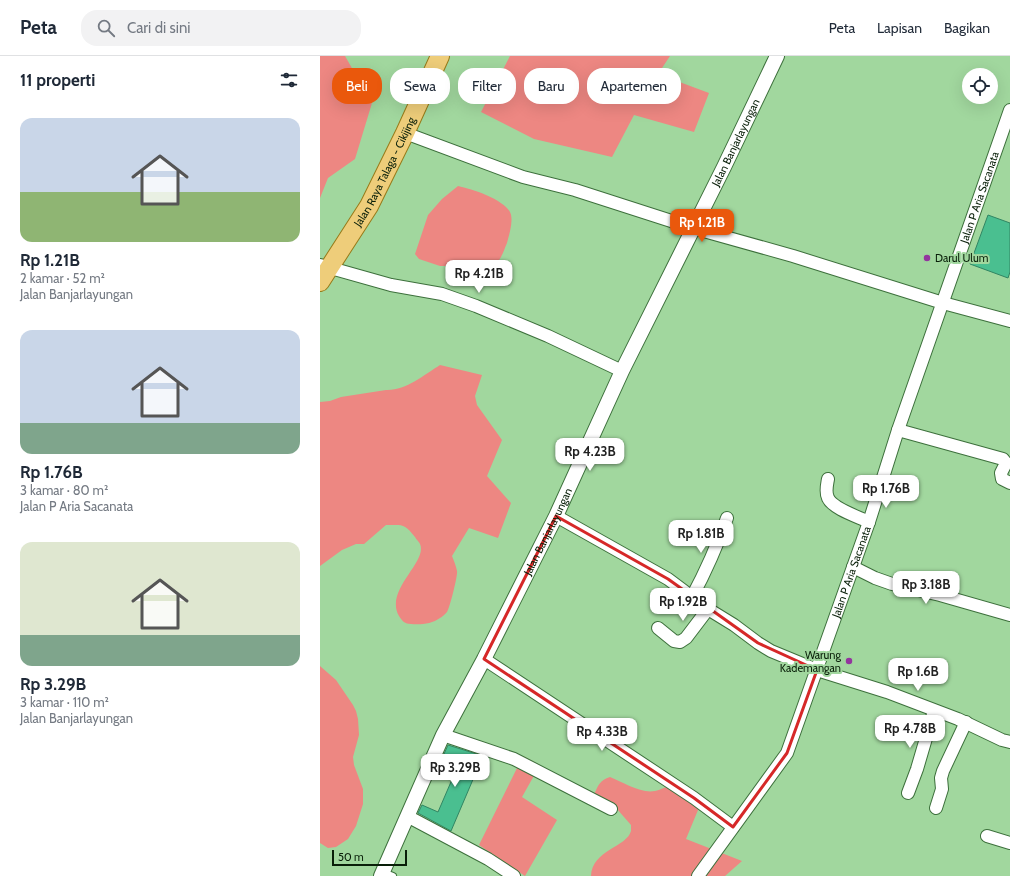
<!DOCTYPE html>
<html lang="id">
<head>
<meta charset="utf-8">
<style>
	:root { --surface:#fff; --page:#f2f2f3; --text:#1f2937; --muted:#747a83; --line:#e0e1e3; --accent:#ea580c }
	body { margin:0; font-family:Cabin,sans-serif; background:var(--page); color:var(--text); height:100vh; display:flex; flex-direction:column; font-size:15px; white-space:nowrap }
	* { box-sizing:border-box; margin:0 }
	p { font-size:13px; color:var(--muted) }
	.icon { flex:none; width:22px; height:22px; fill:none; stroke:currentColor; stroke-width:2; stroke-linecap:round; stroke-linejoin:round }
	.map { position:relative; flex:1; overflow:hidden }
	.panel { display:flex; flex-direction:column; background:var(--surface); width:320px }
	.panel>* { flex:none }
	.guide { position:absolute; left:12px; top:12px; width:380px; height:36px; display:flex; gap:8px }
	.fabs { position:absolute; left:642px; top:12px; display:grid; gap:8px }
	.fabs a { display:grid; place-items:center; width:36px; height:36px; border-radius:50%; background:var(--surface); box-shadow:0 4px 16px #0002; font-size:20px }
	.scale { position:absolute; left:12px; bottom:10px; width:75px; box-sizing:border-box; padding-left:4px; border:2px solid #091f09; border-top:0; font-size:11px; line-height:14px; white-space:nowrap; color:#091f09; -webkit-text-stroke:3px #a1d79e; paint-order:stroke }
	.price { position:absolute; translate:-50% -34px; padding:0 9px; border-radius:8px; background:#fff; color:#222; font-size:13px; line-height:26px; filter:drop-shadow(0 1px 2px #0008) }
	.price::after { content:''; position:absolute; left:50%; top:24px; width:12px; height:9px; margin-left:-6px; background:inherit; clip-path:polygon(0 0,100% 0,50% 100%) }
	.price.active { background:var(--accent); color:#fff }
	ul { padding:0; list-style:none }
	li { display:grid; align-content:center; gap:8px; height:212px; padding:0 20px }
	li span { display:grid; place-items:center; height:124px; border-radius:12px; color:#555 }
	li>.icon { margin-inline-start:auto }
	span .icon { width:72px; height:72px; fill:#fffc; stroke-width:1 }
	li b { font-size:17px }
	h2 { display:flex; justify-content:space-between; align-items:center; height:48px; padding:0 20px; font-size:17px }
	.tag { padding:0 14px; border-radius:16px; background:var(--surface); box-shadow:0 4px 16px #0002; font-size:14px; line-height:36px }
	.tag.active { background:var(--accent); color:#fff }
	header { display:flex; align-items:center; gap:24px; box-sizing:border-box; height:56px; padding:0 20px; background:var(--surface); border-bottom:1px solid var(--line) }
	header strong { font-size:19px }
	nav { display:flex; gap:22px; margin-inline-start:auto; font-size:14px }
	.search { width:280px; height:36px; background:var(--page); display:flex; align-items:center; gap:10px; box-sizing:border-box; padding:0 14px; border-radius:16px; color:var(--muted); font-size:15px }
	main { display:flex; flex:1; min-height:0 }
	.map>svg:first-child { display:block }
	.green { fill:#ed8782 }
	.building { fill:#4abf90; stroke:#318563 }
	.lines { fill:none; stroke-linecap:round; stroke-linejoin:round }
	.service-casing { stroke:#3d703c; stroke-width:8 }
	.minor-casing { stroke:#3d703c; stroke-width:14 }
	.tertiary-casing { stroke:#3d703c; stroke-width:16 }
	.primary-casing { stroke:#977a19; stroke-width:20 }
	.service { stroke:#fff; stroke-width:6 }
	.minor { stroke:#fff; stroke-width:12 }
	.tertiary { stroke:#fff; stroke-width:14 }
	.primary { stroke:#eecd7a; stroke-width:18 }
	.marked { fill:none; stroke:#d62828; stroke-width:3; stroke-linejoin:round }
	.poi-dot { fill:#93359e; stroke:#a1d79e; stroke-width:1.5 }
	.labels { text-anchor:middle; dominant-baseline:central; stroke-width:4; stroke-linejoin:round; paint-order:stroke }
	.street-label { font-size:11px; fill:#091f09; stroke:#a1d79e }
	.poi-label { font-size:11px; fill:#091f09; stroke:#a1d79e; text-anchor:start }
</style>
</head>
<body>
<header>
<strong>Peta</strong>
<div class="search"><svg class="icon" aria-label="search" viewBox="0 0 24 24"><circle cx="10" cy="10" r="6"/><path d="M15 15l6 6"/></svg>Cari di sini</div>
<nav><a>Peta</a><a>Lapisan</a><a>Bagikan</a></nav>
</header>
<main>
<section class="panel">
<h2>11 properti<svg class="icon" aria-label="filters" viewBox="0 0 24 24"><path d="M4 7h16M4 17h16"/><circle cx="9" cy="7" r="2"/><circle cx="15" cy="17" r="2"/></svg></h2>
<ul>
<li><span style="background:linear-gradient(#c9d6e8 60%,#8fb573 0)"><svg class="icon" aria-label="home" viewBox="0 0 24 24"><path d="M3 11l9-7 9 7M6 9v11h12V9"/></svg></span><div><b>Rp 1.21B</b><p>2 kamar · 52 m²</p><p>Jalan Banjarlayungan</p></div></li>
<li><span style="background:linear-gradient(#c9d6e8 75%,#7fa58c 0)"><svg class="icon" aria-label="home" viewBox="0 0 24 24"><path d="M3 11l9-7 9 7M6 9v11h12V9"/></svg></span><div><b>Rp 1.76B</b><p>3 kamar · 80 m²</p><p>Jalan P Aria Sacanata</p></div></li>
<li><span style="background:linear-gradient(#dfe7d0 75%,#7fa58c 0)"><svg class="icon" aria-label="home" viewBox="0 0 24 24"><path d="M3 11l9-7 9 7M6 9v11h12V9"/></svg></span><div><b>Rp 3.29B</b><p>3 kamar · 110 m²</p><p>Jalan Banjarlayungan</p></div></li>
</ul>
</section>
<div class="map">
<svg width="690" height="820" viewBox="0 0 690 820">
	<rect width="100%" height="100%" fill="#a1d79e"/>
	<path class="green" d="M0 0H25L52 47 35 103 8 122 0 142Z
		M190 0H350L338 18 389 37 374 76 314 59 292 101 214 83 161 56Z
		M138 130C152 133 183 143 190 156 194 164 189 179 187 187 183 196 181 205 173 210H120L99 203 95 198 108 159 122 143Z
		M120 309 162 319 155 340 157 349 182 384 167 420 191 447 178 482 149 472 132 500C134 505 136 510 137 515 138 519 130 551 127 556 125 558 122 561 120 562 112 568 100 569 91 568 85 568 82 565 79 560 64 534 108 506 100 488 99 486 96 483 95 481 84 467 83 469 66 469L44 488H36L22 494 0 510V346L10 345 21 341 66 334C85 335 104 319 120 309Z
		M0 610 16 624 33 649 36 655 38 663 39 679 33 701 34 709 43 733V748L36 770 28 783 16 791 8 792 0 787Z
		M203 700 220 709 202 741 237 764 205 820 159 789Z
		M290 721C303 726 321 738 335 735 340 734 345 731 350 730L383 742 366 783 422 805 405 820H271C272 794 307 791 311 775 311 773 311 771 311 769L297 753 284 749 274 739C278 729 280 724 290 721Z"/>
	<path class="building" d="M668 159 690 167V216L688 222 650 208Z
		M128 689 163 700 131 775 98 757 102 749 118 756 140 705 124 698Z"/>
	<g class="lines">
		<g class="service-casing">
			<path id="service" d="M63 816 73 820"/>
		</g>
		<g class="minor-casing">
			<g id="minor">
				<path d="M85 77 203 121 255 134 373 172 473 200 623 247 690 265"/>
				<path d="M0 209 71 229 122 238 156 250 228 280 302 315"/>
				<path d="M578 374 683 403 686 407 681 417 682 423 690 427"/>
				<path d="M508 423C507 429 505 436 508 442 513 453 539 461 549 466"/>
				<path d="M236 460 348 523 388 553 414 569 438 587 451 595 497 614 567 636 638 663 682 684 690 686"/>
				<path d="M533 511 555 522 572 528 620 539 690 559"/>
				<path d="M372 541C386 515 397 490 407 462"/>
				<path d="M338 572 354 585 360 586 366 582 388 553"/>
				<path d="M164 603 374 742 413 771"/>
				<path d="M123 679 194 703 291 753"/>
				<path d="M588 737 597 713 614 655"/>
				<path d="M616 752 622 733 621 722 623 715 646 666"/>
				<path d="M87 760 168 803 194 820"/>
				<path d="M667 780 690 787"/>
				<path id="s1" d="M378 820 467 697 549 466 578 374 690 54"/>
			</g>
		</g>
		<g class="tertiary-casing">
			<g id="tertiary">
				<path id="s2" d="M61 820 123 679 164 603 236 460 302 315 404 111 457 0"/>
			</g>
		</g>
		<g class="primary-casing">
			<g id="primary">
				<path id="s3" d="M0 226 49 150 85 77 120 0"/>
			</g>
		</g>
		<use href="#service" class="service"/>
		<use href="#minor" class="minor"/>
		<use href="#tertiary" class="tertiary"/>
		<use href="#primary" class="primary"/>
	</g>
	<path class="marked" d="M236 460 348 523 438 587 497 614 467 697 413 771 374 742 164 603Z"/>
	<g class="poi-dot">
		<circle cx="607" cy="202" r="4"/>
		<circle cx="529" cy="605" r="4"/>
	</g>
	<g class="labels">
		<g class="street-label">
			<text stroke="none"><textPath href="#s2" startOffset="815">Jalan Banjarlayungan</textPath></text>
			<text stroke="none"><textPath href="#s3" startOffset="128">Jalan Raya Talaga - Cikijing</textPath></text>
			<text stroke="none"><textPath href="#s1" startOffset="740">Jalan P Aria Sacanata</textPath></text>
			<text stroke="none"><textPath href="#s2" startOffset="383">Jalan Banjarlayungan</textPath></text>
			<text stroke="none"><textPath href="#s1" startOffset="344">Jalan P Aria Sacanata</textPath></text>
		</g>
		<g class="poi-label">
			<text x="615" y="202">Darul Ulum</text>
			<text x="521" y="599" text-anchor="end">Warung<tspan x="521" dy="13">Kademangan</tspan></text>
		</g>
	</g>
</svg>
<div class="fabs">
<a><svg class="icon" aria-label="locate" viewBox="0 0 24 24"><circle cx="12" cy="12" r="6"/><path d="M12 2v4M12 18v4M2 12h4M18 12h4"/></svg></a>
</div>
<div class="scale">50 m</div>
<b class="price active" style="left:382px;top:187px">Rp 1.21B</b>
<b class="price" style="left:159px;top:238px">Rp 4.21B</b>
<b class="price" style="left:270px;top:416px">Rp 4.23B</b>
<b class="price" style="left:566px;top:453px">Rp 1.76B</b>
<b class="price" style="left:381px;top:498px">Rp 1.81B</b>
<b class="price" style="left:606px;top:549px">Rp 3.18B</b>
<b class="price" style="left:363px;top:566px">Rp 1.92B</b>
<b class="price" style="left:598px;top:636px">Rp 1.6B</b>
<b class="price" style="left:590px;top:693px">Rp 4.78B</b>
<b class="price" style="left:282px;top:696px">Rp 4.33B</b>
<b class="price" style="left:135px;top:732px">Rp 3.29B</b>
<div class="guide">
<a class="tag active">Beli</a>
<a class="tag">Sewa</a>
<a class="tag">Filter</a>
<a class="tag">Baru</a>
<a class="tag">Apartemen</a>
</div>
</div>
</main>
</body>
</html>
